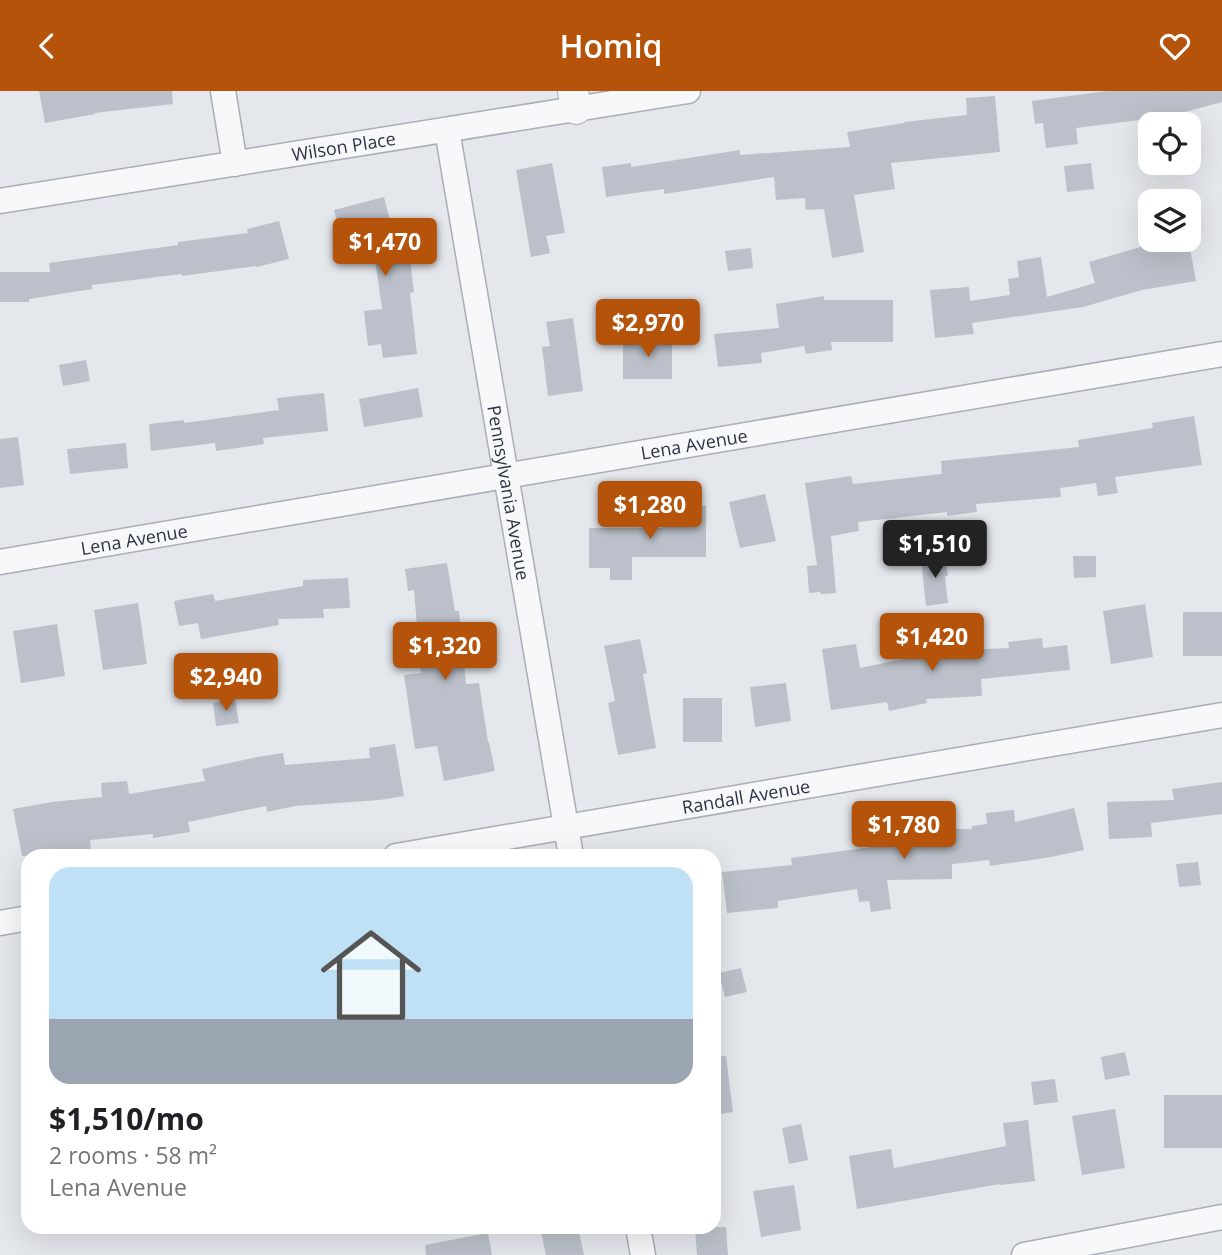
<!DOCTYPE html>
<html lang="en">
<head>
<meta charset="utf-8">
<style>
	:root { --surface:#fff; --page:#f2f2f2; --text:#202124; --muted:#757577; --line:#e0e0e0; --accent:#b45309 }
	body { margin:0; font-family:"Open Sans",sans-serif; background:var(--page); color:var(--text); height:100vh; display:flex; flex-direction:column; font-size:26px; white-space:nowrap }
	* { box-sizing:border-box; margin:0 }
	p { font-size:23px; color:var(--muted) }
	.icon { flex:none; width:38px; height:38px; fill:none; stroke:currentColor; stroke-width:2; stroke-linecap:round; stroke-linejoin:round }
	.map { position:relative; flex:1; overflow:hidden }
	.details { position:absolute; left:21px; top:758px; width:700px; height:385px; display:flex; flex-direction:column; background:var(--surface); border-radius:21px; box-shadow:0 7px 28px #0002 }
	.details>* { flex:none }
	.controls { position:absolute; left:1138px; top:21px; display:grid; gap:14px }
	.controls a { display:grid; place-items:center; width:63px; height:63px; border-radius:14px; background:var(--surface); box-shadow:0 7px 28px #0002; font-size:35px }
	.price { position:absolute; translate:-50% -60px; padding:0 16px; border-radius:7px; background:var(--accent); color:#fff; font-size:23px; line-height:46px; filter:drop-shadow(0 2px 4px #0008) }
	.price::after { content:''; position:absolute; left:50%; top:42px; width:21px; height:16px; margin-left:-10px; background:inherit; clip-path:polygon(0 0,100% 0,50% 100%) }
	.price.on { background:#222; color:#fff }
	ul { padding:0; list-style:none }
	li { display:grid; align-content:center; gap:14px; height:371px; padding:0 28px }
	li+li { border-top:2px solid var(--line) }
	li span { display:grid; place-items:center; height:217px; border-radius:21px; color:#555 }
	li>.icon { margin-inline-start:auto }
	span .icon { width:126px; height:126px; fill:#fffc; stroke-width:1 }
	li b { font-size:30px }
	header { display:flex; justify-content:space-between; align-items:center; height:91px; padding:0 28px; background:var(--accent); color:#fff; font-size:32px; font-weight:600 }
	.map>svg:first-child { display:block }
	.building { fill:#bbc0ca }
	.lines { fill:none; stroke-linecap:round; stroke-linejoin:round }
	.minor-casing { stroke:#a9aeb7; stroke-width:27 }
	.tertiary-casing { stroke:#a9aeb7; stroke-width:32 }
	.minor { stroke:#f7f8fa; stroke-width:24 }
	.tertiary { stroke:#f7f8fa; stroke-width:30 }
	.labels { text-anchor:middle; dominant-baseline:central; stroke-width:5; stroke-linejoin:round; paint-order:stroke }
	.street-label { font-size:18px; fill:#2b3445; stroke:#f4f6f9 }
</style>
</head>
<body>
<header><svg class="icon" aria-label="back" viewBox="0 0 24 24"><path d="M15 5l-7 7 7 7"/></svg>Homiq<svg class="icon" aria-label="heart" viewBox="0 0 24 24"><path d="M12 20l-8-8c-3-5 5-10 8-4 3-6 11-1 8 4z"/></svg></header>
<div class="map">
<svg width="1222" height="1164" viewBox="0 0 1222 1164">
	<rect width="100%" height="100%" fill="#e4e7ec"/>
	<path class="building" d="M39 0H172L173 13 95 22V23L45 32Z
		M1107 0H1222V11L1148 31 1147 28 1076 37 1078 53 1046 57 1043 32 1035 33 1032 10Z
		M995 5 1000 61 891 72 895 98 854 104 864 161 832 167 824 118 806 119 805 107 776 109 774 86 664 103V98L606 106 602 76 631 72V76L740 59V64L850 56 847 41 904 32V31L967 24 966 7Z
		M552 72 565 142 546 145 550 162 531 166 516 79Z
		M1091 72 1094 98 1067 101 1064 75Z
		M384 106 396 154 408 152 414 201 410 202 417 263 383 267 381 253 368 255 364 220 382 218 371 139 341 146 334 119Z
		M279 130 289 168 257 176 256 175 182 185V183L92 194V198L29 208V211H0V181H50L49 172 178 154V151L248 142 247 138Z
		M1188 147 1196 190 1142 199 1083 216 972 232 974 243 935 247 930 199 969 196 970 210 1010 204 1008 188 1019 186 1017 170 1041 166 1047 206 1095 192 1089 171 1147 154 1188 149Z
		M751 157 753 177 728 180 725 160Z
		M824 205V209H893V251H831L832 259 806 263 804 255 761 262 762 272 718 276 714 243 779 237 776 213Z
		M573 227 583 300 548 305 542 256 550 255 546 231Z
		M623 248H672V288H623Z
		M86 269 90 290 63 295 59 274Z
		M418 297 423 326 364 336 359 308Z
		M324 302 328 340 263 347 264 353 216 360 215 352 151 360 149 333 184 329V332L279 319 277 307Z
		M1194 325 1202 374 1115 386 1118 402 1098 405 1096 392 1060 397 1061 406 976 413 977 421 947 425V421L858 431 859 440 831 445 836 502 821 503 820 501 809 502 807 475 817 474 805 392 851 385 853 393 942 383 941 370 1079 356 1078 349 1153 337 1152 332Z
		M18 346 24 394 0 397V348Z
		M126 352 128 377 70 383 67 358Z
		M765 403 776 450 740 457 729 411Z
		M663 415H706V466H632V489H610V477H589V437H663Z
		M945 465 948 485H945L948 512 926 515 921 468Z
		M1073 465H1096V486L1074 487Z
		M447 472 455 520H459L466 593 479 592 488 651H489L495 680 444 690 437 655 415 658 404 584 421 582 414 499 408 500 405 478Z
		M348 487 350 517 323 518 324 527 278 528 279 534 201 548 198 532 179 535 174 510 213 503 215 510 303 495V489Z
		M138 512 147 573 103 579 94 519Z
		M1145 513 1153 566 1111 573 1103 520Z
		M1183 521H1222V565H1183Z
		M57 533 65 585 21 592 13 540Z
		M1042 547 1043 557 1067 554 1070 579 981 588 982 605 926 608 927 612 889 620 887 611 831 619 822 558 856 553 860 577 941 560 1009 557 1008 551Z
		M640 548 647 582 643 583 656 657 618 664 608 612 615 610 604 555Z
		M786 592 791 630 755 636 750 596Z
		M683 607H722V651H683Z
		M235 608 239 632 216 635 213 612Z
		M395 653 404 705 380 709 295 715 267 721 266 715 188 731 190 741 153 747V743L90 749 91 759 49 762 50 765H22L13 718 52 711 102 706 101 692 127 690 129 703 205 690 202 678 257 666 283 662 285 674 370 667 369 657Z
		M1222 691V723L1151 732 1152 746 1109 748 1107 711 1174 709 1172 698Z
		M1074 717 1084 759 1051 766 990 775 989 769 952 773V788L887 789 891 818 871 821 869 810 859 811 857 798 778 810V817L727 822 722 781 792 774 791 767 915 750V738H972V735L987 733 986 722 1014 719 1015 731Z
		M1198 771 1201 794 1179 796 1176 773Z
		M741 877 747 901 725 906 719 882Z
		M1125 961 1130 984 1105 989 1101 966Z
		M726 965 733 1021 714 1024V966Z
		M1055 988 1058 1011 1034 1014 1031 991Z
		M1164 1004H1222V1057H1164Z
		M1115 1018 1125 1077 1082 1084 1072 1025Z
		M1028 1029 1035 1090 1000 1094V1093L857 1118 849 1065 891 1058 894 1077 1006 1055 1003 1032Z
		M801 1033 808 1069 789 1073 782 1037Z
		M794 1094 801 1139 761 1146 753 1100Z
		M540 1136H578L584 1164H546Z
		M695 1136H726L728 1164H697Z
		M488 1142 492 1164H426L425 1154Z"/>
	<g class="lines">
		<g class="minor-casing">
			<g id="minor">
				<path d="M223 0 235 73"/>
				<path id="s1" d="M447 39 571 765"/>
				<path id="s2" d="M0 110 688 0"/>
				<path id="s3" d="M0 471 1222 263"/>
				<path id="s4" d="M396 765 1222 624"/>
				<path d="M0 832 28 827"/>
				<path d="M638 1136 643 1164"/>
				<path d="M1024 1164 1222 1126"/>
			</g>
		</g>
		<g class="tertiary-casing">
			<path id="tertiary" d="M573 0 576 18"/>
		</g>
		<use href="#minor" class="minor"/>
		<use href="#tertiary" class="tertiary"/>
	</g>
	<g class="labels">
		<g class="street-label">
			<text stroke="none"><textPath href="#s2" startOffset="348">Wilson Place</textPath></text>
			<text stroke="none"><textPath href="#s3" startOffset="704">Lena Avenue</textPath></text>
			<text stroke="none"><textPath href="#s1" startOffset="368">Pennsylvania Avenue</textPath></text>
			<text stroke="none"><textPath href="#s3" startOffset="136">Lena Avenue</textPath></text>
			<text stroke="none"><textPath href="#s4" startOffset="355">Randall Avenue</textPath></text>
		</g>
	</g>
</svg>
<div class="controls">
<a><svg class="icon" aria-label="locate" viewBox="0 0 24 24"><circle cx="12" cy="12" r="6"/><path d="M12 2v4M12 18v4M2 12h4M18 12h4"/></svg></a>
<a><svg class="icon" aria-label="layers" viewBox="0 0 24 24"><path d="M12 4l9 5-9 5-9-5zM3 14l9 5 9-5"/></svg></a>
</div>
<b class="price" style="left:385px;top:187px">$1,470</b>
<b class="price" style="left:648px;top:268px">$2,970</b>
<b class="price" style="left:650px;top:450px">$1,280</b>
<b class="price on" style="left:935px;top:489px">$1,510</b>
<b class="price" style="left:932px;top:582px">$1,420</b>
<b class="price" style="left:445px;top:591px">$1,320</b>
<b class="price" style="left:226px;top:622px">$2,940</b>
<b class="price" style="left:904px;top:770px">$1,780</b>
<section class="details">
<ul>
<li><span style="background:linear-gradient(#bfe0f5 70%,#9aa5b1 0)"><svg class="icon" aria-label="home" viewBox="0 0 24 24"><path d="M3 11l9-7 9 7M6 9v11h12V9"/></svg></span><div><b>$1,510/mo</b><p>2 rooms · 58 m²</p><p>Lena Avenue</p></div></li>
</ul>
</section>
</div>
</body>
</html>
